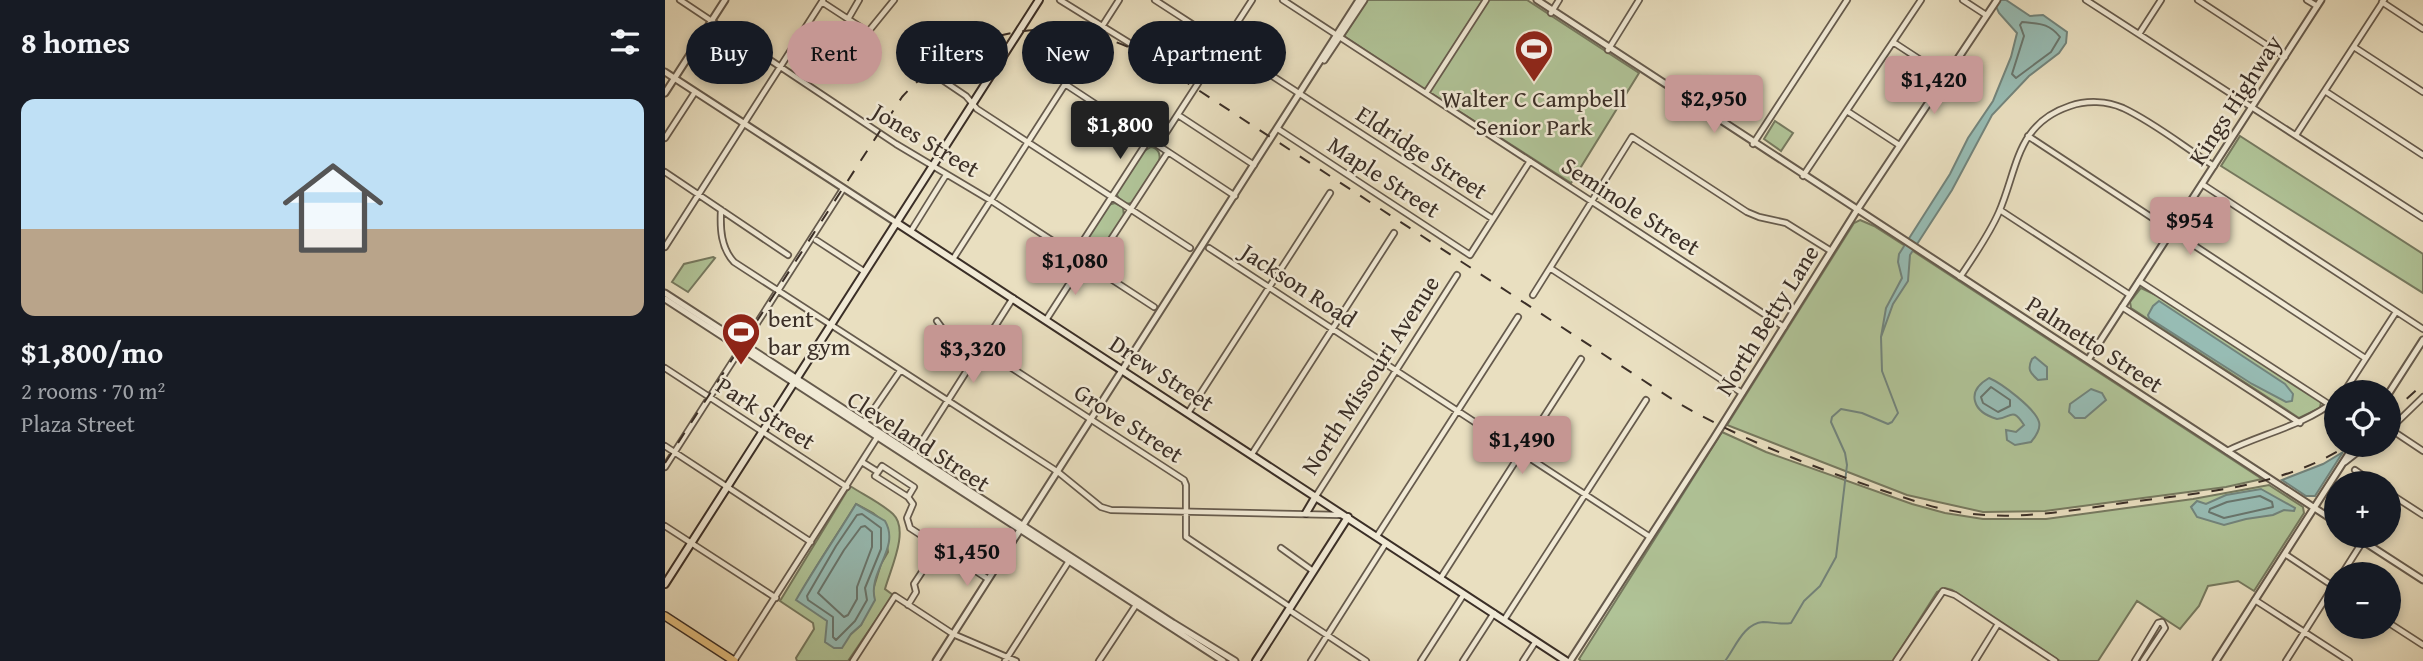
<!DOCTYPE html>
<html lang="en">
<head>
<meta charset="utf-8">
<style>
	:root { --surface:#171b24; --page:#20242c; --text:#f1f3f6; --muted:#9ea1a6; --line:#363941; --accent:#c59692 }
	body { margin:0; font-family:"Gentium Book Plus",serif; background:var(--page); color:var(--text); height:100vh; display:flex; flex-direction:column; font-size:26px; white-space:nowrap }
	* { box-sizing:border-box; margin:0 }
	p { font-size:23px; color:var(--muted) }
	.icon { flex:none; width:38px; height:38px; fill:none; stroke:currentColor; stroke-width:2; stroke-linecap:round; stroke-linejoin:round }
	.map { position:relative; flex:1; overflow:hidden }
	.drawer { display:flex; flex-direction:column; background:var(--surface); width:665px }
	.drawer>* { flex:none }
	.top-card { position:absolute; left:21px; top:21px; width:665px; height:63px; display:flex; gap:14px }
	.controls { position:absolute; left:1659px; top:380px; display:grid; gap:14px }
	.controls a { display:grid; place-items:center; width:77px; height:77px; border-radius:50%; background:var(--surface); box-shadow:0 4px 10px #0003; font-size:35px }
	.price { position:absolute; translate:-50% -60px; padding:0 16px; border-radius:7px; background:var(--accent); color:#111; font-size:23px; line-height:46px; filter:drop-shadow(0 2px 4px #0008) }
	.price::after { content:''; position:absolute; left:50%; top:42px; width:21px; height:16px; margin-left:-10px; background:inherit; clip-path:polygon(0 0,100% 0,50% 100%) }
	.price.current { background:#222; color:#fff }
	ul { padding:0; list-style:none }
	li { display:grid; align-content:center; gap:14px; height:371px; padding:0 21px }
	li+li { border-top:2px solid var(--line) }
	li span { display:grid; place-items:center; height:217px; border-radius:14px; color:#555 }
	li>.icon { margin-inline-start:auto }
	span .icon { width:126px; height:126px; fill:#fffc; stroke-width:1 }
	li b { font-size:30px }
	h2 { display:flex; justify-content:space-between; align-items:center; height:84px; padding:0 21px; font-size:30px }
	.pill { padding:0 24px; border-radius:32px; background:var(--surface); box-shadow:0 4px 10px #0003; font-size:24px; line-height:63px }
	.pill.current { background:var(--accent); color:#111 }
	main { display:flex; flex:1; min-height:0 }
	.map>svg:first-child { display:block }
	.green { fill:#b0c397; stroke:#76795f; stroke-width:2; fill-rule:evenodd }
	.water { fill:#97bcb4; stroke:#72847c; stroke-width:2 }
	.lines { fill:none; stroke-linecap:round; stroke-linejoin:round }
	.shore { stroke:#69766e; stroke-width:2 }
	.stream { stroke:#72847c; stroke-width:2 }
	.minor-casing { stroke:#665b4d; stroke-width:8 }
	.tertiary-casing { stroke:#665b4d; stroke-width:9 }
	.secondary-casing { stroke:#3b2f27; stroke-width:10 }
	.primary-casing { stroke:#3b2f27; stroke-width:10 }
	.minor { stroke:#f1ead6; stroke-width:4.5 }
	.tertiary { stroke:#f1ead6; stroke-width:5 }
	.secondary { stroke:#f1ead6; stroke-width:6 }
	.primary { stroke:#e4c080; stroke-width:7 }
	.rail { stroke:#3b2f27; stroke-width:2; stroke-dasharray:12 12; stroke-linecap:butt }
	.labels { text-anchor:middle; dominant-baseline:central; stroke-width:5; stroke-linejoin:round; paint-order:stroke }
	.poi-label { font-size:24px; fill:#3b2f27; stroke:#f1ead6 }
	.street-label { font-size:24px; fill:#3b2f27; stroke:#f1ead6 }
</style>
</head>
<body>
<main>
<section class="drawer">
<h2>8 homes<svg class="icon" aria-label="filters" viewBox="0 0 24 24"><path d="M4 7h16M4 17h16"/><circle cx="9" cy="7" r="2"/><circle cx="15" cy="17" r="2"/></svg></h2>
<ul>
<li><span style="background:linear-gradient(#bfe0f5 60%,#b9a48a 0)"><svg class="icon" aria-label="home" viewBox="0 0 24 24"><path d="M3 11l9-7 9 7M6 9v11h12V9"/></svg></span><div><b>$1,800/mo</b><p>2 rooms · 70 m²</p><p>Plaza Street</p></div></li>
</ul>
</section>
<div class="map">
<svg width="1758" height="661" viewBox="0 0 1758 661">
	<rect width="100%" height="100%" fill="#e9dfc0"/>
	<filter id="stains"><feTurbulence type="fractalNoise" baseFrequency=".00286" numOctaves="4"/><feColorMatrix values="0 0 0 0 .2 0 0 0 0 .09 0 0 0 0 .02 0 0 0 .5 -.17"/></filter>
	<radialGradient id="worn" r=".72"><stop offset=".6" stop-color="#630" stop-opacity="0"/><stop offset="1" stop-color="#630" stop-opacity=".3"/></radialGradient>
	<path class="green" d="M702 0H818L760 90 679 36Z
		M823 0H862L974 73 906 183 764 92Z
		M1110 121 1128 133 1116 151 1099 139Z
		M1575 136 1758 254V293L1556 166Z
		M486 147C493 148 496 154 494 161L467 203 460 204 454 199 451 193 479 151Z
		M450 203 458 207 459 217 433 256 430 259 421 257 417 251 419 243 443 205Z
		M1195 220 1209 226 1248 251 1597 479 1561 487 1380 511 1318 512 1242 495 1062 425 1189 223Z
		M48 257 50 258 23 292 7 282 19 264Z
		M1476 288 1493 296 1654 400 1656 402 1655 408 1634 418 1466 308 1465 302Z
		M1057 432 1101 452 1247 504 1280 513 1318 519H1381L1528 499 1604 485 1638 507 1639 513 1589 591 1573 581 1543 586 1534 606 1515 629 1472 601 1433 661H1395L1287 590 1280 588 1272 592 1228 661H916L914 659Z
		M185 486C199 495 216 503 228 514 245 530 225 570 220 589L228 595 183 661H132L131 658 149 629 148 623 115 601ZM191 504 208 513 219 522 223 552 216 564 200 616 196 625 186 634 132 600C150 566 171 537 191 504Z"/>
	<path class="water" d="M1328 0H1341L1365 16 1378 15 1402 32 1401 43 1394 53 1364 76 1327 115 1287 190 1245 255 1243 281 1228 304 1216 337 1221 308 1237 278 1233 262 1234 254 1285 174 1303 138 1328 101 1346 57 1352 33 1334 13Z
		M1494 301 1620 384 1628 394 1627 401 1621 402 1587 384 1484 318 1483 315 1488 306Z
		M1370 357 1382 367V379L1373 380C1365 373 1362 369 1367 359Z
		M1324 378C1336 383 1370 408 1374 422 1376 429 1371 436 1366 442L1350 445 1342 440 1341 430 1351 432 1359 425C1347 406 1346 418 1332 419 1308 412 1300 392 1324 378Z
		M1426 389 1437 393 1441 400 1420 418H1410L1404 412 1405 404Z
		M1678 452 1650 496H1641L1617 480 1658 464Z
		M1596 489 1630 508 1629 511 1619 510 1608 515 1581 519 1559 525 1532 517 1526 507 1532 501 1541 504 1561 495Z
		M191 504 220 521C236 548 202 572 210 600L196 625 186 634 177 648H169L160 642 162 621 131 600C150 567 171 537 191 504Z"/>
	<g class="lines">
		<path class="shore" d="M1357 22C1373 24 1383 22 1395 37L1386 52 1351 78 1347 74 1359 36 1355 25Z
			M1326 387 1345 400V406L1333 412 1318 403 1316 397Z
			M1595 496 1607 502 1608 507 1559 518 1544 512 1545 509 1562 502Z
			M197 514 216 528V549L200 588 202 600 190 621 171 640 168 637V617L143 600 142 596 171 546 192 515Z
			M200 526 207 532V547L192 587V599L183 615 179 617 153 593 179 550 196 527Z"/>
		<path class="stream" d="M1060 661C1070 648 1079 623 1098 622 1108 622 1116 625 1126 623L1139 601 1155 586 1171 557 1182 465 1180 453 1166 422 1167 417 1176 409 1197 413 1223 424 1227 422 1233 413 1217 371 1216 337"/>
		<g class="minor-casing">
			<path id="minor" d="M15 0 231 144 325 200 489 307
				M395 0 466 44
				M490 0 828 219
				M618 0 1119 327
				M1298 0 1321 15
				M1421 0 1758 218
				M1533 0 1620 57
				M1642 0 1652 6
				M157 2 203 32 229 0
				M1717 2 1758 29
				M886 13 894 0
				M183 19 194 0
				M1474 34 1496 0
				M1228 42 1280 76
				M1689 47 1758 92
				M943 50 974 0
				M267 73 301 96 312 109 525 248
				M400 84 570 196
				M1660 91 1758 155
				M761 93 821 0
				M1182 111 1234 145
				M513 115 589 165
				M613 129 805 255 865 161
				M1631 135 1719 0
				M1363 136 1700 358
				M0 138 30 92
				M1088 144 1182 0
				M493 145 587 0
				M0 172 123 255
				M1138 176 1256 0
				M1537 184 1758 329
				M56 210C55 229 56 248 69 262L393 472 436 507 446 510 676 515
				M1335 210 1465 295
				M246 231 281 175
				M151 240 200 272
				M0 247 158 0
				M544 248 985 537
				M409 255 484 139
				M288 259 454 0
				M428 267 503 152
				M885 268 1077 393
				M1295 277C1309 256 1324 235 1334 212 1353 168 1351 124 1405 106 1422 100 1442 101 1458 108 1490 123 1519 147 1549 166
				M1474 281 1665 405
				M868 295 967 137 1082 212 1094 217 1121 223 1166 251
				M1457 307 1635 423
				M381 320 419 261
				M272 321 280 332 316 348 519 480 521 485V537L625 607
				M0 368 182 487
				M1679 392 1731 312
				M523 413 665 193
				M200 422 235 371
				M1725 429 1758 451
				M1724 430 1758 397
				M0 446 146 542
				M1562 451C1599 433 1638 426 1671 400
				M587 454 729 233
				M247 457 348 298
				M197 462 213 472 217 466 249 487 243 497 210 476 213 472
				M1680 462 1703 444
				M0 467 178 189
				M1690 470 1709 483
				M1724 493 1758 515
				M651 496 792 275
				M243 497 248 504 242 518 245 528 323 579
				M0 526 111 598
				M712 536 853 317
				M616 548 648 571
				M1620 554 1671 588
				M1677 574 1698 541
				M775 579 916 359
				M1590 600 1684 661
				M243 605 251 592 249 584 274 546
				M624 610 701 661
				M839 620 981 400
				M1724 623 1758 645
				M69 661 213 436
				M188 661 230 596 288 634 351 661
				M340 661 404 561
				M434 661 473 602
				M646 661 721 543
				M756 661 799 594
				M798 661 829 613
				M858 661 871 641
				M1231 661 1278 591 1290 595 1390 661
				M1310 661 1333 624
				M1470 661 1493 623 1497 622 1500 628 1478 661
				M1621 661 1671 582"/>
		</g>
		<g class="tertiary-casing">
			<path id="tertiary" d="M872 0 1671 522
				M659 60 699 0
				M0 72 232 223
				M0 93 60 0
				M0 293 508 623 570 661
				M0 299 558 661
				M1423 360 1656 0
				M1724 393 1758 340
				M1690 536 1758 580
				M271 661 694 0
				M905 661 1049 438 1192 210 1332 0
				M1551 661 1690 444"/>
		</g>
		<g class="secondary-casing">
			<path id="secondary" d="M232 223 901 661
				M641 513 651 496
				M0 584 374 0
				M591 661 683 517"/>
		</g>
		<g class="primary-casing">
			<path id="primary" d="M0 616 69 661"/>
		</g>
		<use href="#minor" class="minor"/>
		<use href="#tertiary" class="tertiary"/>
		<use href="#secondary" class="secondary"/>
		<use href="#primary" class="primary"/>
		<path class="rail" d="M1724 415 1758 384
			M0 463 237 97C302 26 392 10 478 54L1013 403C1090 447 1174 477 1259 504 1331 526 1393 512 1465 502 1542 492 1618 487 1685 444"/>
	</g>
	<defs>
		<g id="stadium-pin" transform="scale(2.0125)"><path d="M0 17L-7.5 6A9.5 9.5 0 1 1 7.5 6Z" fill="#8f2418" stroke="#f1ead6"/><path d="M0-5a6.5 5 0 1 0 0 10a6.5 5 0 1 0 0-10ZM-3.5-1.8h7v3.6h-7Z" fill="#fff"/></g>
	</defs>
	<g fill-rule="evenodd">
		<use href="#stadium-pin" x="869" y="49"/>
		<use href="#stadium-pin" x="76" y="332"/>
	</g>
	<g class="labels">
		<g class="poi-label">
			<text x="869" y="98">Walter C Campbell<tspan x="869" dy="28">Senior Park</tspan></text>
			<text x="103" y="318" text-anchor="start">bent<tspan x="103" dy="28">bar gym</tspan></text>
		</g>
		<g class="street-label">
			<text transform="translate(1570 100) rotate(-57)">Kings Highway</text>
			<text transform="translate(261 140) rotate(31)">Jones Street</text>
			<text transform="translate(757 152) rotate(33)">Eldridge Street</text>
			<text transform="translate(719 177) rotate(33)">Maple Street</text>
			<text transform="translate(966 206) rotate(33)">Seminole Street</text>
			<text transform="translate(634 285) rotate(33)">Jackson Road</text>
			<text transform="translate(1102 320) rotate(-58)">North Betty Lane</text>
			<text transform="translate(1430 344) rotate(33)">Palmetto Street</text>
			<text transform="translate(497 373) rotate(33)">Drew Street</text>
			<text transform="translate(705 375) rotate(-57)">North Missouri Avenue</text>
			<text transform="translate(101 413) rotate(33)">Park Street</text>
			<text transform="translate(464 423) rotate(33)">Grove Street</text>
			<text transform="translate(254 441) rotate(33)">Cleveland Street</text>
		</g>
	</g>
	<rect width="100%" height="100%" filter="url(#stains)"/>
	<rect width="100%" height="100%" fill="url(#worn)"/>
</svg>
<div class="controls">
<a><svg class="icon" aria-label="locate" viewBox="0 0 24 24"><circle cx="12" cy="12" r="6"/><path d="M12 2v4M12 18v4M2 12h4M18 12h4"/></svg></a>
<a>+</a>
<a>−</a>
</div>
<b class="price" style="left:1269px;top:116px">$1,420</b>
<b class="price" style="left:1049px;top:135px">$2,950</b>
<b class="price current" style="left:455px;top:161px">$1,800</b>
<b class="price" style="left:1525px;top:257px">$954</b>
<b class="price" style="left:410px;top:297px">$1,080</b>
<b class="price" style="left:308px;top:385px">$3,320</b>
<b class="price" style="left:857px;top:476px">$1,490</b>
<b class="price" style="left:302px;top:588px">$1,450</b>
<div class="top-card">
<a class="pill">Buy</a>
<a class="pill current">Rent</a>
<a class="pill">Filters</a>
<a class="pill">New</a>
<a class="pill">Apartment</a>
</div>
</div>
</main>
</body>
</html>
